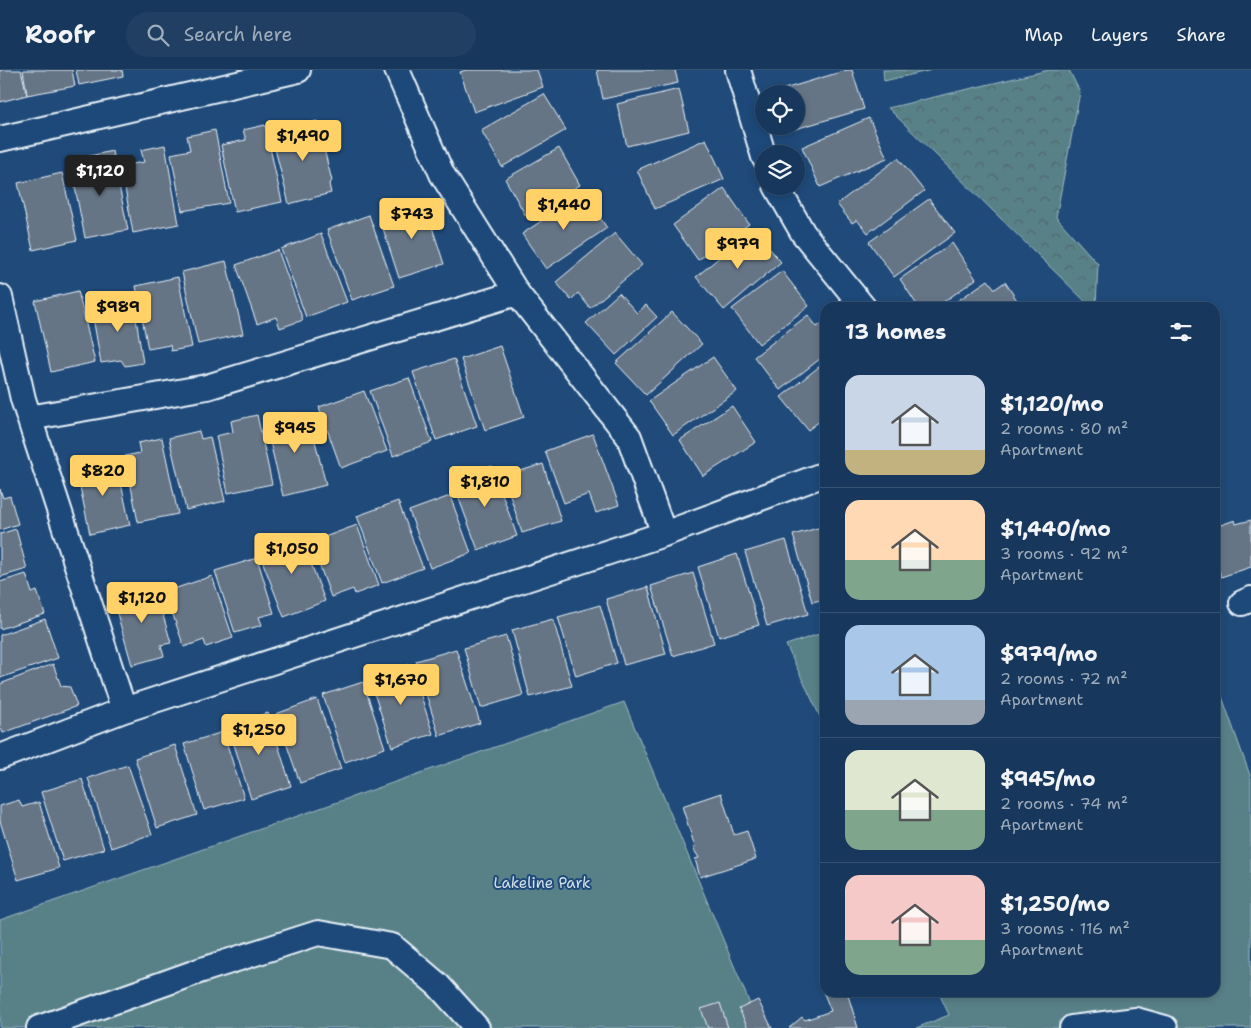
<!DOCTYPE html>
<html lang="en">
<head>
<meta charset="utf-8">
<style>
	:root { --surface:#17385c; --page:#203f62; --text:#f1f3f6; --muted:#9eacbb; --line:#365272; --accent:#ffd166 }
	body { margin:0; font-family:"Shantell Sans",sans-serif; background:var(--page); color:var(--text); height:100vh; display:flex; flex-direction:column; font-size:19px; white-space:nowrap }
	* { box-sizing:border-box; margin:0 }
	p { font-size:16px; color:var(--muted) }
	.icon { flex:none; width:28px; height:28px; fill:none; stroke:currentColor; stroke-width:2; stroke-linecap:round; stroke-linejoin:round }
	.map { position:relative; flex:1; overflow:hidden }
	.drawer { position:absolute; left:820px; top:232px; width:400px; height:695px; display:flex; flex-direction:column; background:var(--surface); border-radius:15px; box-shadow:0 2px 8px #0003,0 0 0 1px var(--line) }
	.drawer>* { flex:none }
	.tools { position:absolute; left:755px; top:15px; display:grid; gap:10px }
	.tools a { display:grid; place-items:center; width:50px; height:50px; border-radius:50%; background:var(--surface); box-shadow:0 2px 8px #0003,0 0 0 1px var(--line); font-size:25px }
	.price { position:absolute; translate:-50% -42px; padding:0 11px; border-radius:5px; background:var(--accent); color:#111; font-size:16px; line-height:32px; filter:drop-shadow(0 1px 2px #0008) }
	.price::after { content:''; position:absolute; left:50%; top:30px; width:15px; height:11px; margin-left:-8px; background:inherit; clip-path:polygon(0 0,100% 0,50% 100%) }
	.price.on { background:#222; color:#fff }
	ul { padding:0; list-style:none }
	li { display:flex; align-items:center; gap:15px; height:125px; padding:0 25px }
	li+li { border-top:1px solid var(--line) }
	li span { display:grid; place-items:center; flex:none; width:140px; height:100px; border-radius:15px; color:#555 }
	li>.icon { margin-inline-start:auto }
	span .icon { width:60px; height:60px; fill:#fffc; stroke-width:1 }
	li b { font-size:21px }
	h2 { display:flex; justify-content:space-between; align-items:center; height:60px; padding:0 25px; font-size:21px }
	header { display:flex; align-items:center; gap:30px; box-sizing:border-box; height:70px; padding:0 25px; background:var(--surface); border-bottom:1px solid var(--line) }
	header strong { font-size:24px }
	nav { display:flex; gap:28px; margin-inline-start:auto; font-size:18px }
	.search { width:350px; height:45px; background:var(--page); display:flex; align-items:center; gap:12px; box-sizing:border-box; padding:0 18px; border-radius:28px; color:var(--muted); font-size:19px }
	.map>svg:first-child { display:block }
	.forest { fill:url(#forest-crowns); stroke:#a0b9c0 }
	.park { fill:#588187; stroke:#a0b9c0 }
	.building { fill:#667586; stroke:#e8f1f8 }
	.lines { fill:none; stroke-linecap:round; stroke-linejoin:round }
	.minor-casing { stroke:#e8f1f8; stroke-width:28 }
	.minor { stroke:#1f4a7a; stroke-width:24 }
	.labels { text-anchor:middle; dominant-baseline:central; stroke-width:4; stroke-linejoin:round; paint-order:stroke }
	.park-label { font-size:15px; fill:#d2e0e7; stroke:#1f4a7a }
</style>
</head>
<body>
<header>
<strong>Roofr</strong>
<div class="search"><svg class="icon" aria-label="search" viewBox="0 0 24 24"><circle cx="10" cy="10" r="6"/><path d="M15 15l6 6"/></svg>Search here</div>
<nav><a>Map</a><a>Layers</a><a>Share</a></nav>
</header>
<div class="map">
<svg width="1251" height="958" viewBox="0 0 1251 958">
	<defs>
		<pattern id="forest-crowns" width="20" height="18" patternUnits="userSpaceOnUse" patternTransform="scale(1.25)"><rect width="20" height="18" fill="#588187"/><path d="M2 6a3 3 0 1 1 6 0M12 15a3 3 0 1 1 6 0" fill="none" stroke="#50676c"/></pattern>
	</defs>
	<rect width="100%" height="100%" fill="#1f4a7a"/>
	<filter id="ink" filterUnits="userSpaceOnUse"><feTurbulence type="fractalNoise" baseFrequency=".02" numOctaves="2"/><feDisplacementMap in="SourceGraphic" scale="10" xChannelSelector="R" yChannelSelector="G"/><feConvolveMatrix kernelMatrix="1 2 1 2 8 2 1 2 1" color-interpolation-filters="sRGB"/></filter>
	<g filter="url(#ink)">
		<path class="forest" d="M883 0H932L884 11Z
			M1049 0H1069L1080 22 1056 147 1098 194 1096 237H1091L888 38Z"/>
		<path class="park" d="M825 562V657L786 575Z
			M1215 607 1251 708V958H916L949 945 939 923 1215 922Z
			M624 632 760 958H0V850Z"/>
		<path class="building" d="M0 0H21L27 25 0 32Z
			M23 0H72L75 16 27 25Z
			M76 0H122L123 6 79 15Z
			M466 0H537L543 17 474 42 460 2Z
			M597 0H675L678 13 603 29Z
			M847 0H852L864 39 792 60 791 56H796V24H782L781 20Z
			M679 19 689 61 627 76 617 34Z
			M544 24 566 60 502 97 481 60Z
			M869 48 887 88 820 117 802 77Z
			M317 51 332 111 329 114 331 123 289 134 271 63Z
			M265 55 282 132 235 142 221 75 246 70 243 60Z
			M215 60 229 133 182 141 171 84 190 80 187 66Z
			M706 69 724 109 655 139 637 100Z
			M165 75 179 154 133 163 121 96 144 92 141 80Z
			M559 78 580 115 526 146 505 109Z
			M112 81 128 160 85 168 72 102 87 100 85 87Z
			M898 88 924 121 868 163 857 150 852 153 837 134Z
			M62 103 77 170 33 180 18 113Z
			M724 118 749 154 698 190 673 155Z
			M583 123 607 158 546 199 522 164Z
			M929 129 955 163 894 207 869 172Z
			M424 132 444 194 399 208 379 146Z
			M369 145 394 216 352 230 327 160Z
			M753 159 781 192 724 240 696 207Z
			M615 163 642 195 590 238 578 223 571 230 556 212Z
			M321 164 347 232 306 247 281 179Z
			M952 173 976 209 935 238H919L900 209Z
			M278 180 303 250 280 258 276 247 257 254 236 195Z
			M226 191 243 264 198 274 182 202Z
			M782 201 809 236 759 274 732 239Z
			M178 207 192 277 171 281 170 275 148 279 136 216Z
			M988 210 995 219 1005 212 1022 238H947Z
			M78 221 95 292 51 302 35 231Z
			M619 223 637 243 646 235 657 247 616 285 586 253Z
			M133 229 143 293 125 296 121 290 101 293 91 236Z
			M672 242 702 274 646 325 616 293Z
			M808 245 817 257 825 251V285L780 320 754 287Z
			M500 276 524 347 485 360 461 289Z
			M713 287 737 321 673 365 649 331Z
			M454 289 477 356 436 370 413 302Z
			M825 292V347L808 360 781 327Z
			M409 308 432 372 393 386 370 321Z
			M364 321 387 381 341 398 319 337Z
			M732 336 756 372 703 406 680 370Z
			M296 343 298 350 309 347 326 415 283 426 265 351Z
			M257 345 272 414 228 423 216 366 233 362 231 351Z
			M199 361 201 369 210 367 225 431 186 440 169 368Z
			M593 364 619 435 596 443 589 424 564 433 545 381Z
			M162 368 178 444 138 452 125 386 140 383 138 373Z
			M116 390 130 455 90 464 76 398Z
			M543 394 561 451 522 463 504 406Z
			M492 396 517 466 478 480 452 410Z
			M0 419 3 428 10 426 18 454 0 460Z
			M450 426 471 483 430 498 409 441Z
			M398 431 423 498 382 513 357 446Z
			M1235 450 1236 454 1251 450V497L1221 507 1215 488V457Z
			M357 455 379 515 355 524 353 519 331 527 311 472Z
			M825 456V529L812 532 793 465Z
			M16 459 27 499 0 507V464Z
			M300 464 325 531 284 547 258 480Z
			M786 470 808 544 767 556 745 482Z
			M737 484 759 555 719 567 698 497Z
			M257 488 274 543 259 547 262 555 235 563 215 501Z
			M693 503 714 573 673 586 651 516Z
			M26 504 32 523 37 521 45 544 0 559V512Z
			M212 506 233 568 206 577 204 570 184 577 165 522Z
			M154 514 171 573 161 575 164 586 132 595 112 526Z
			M648 517 666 584 624 595 606 529Z
			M600 535 617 593 576 606 558 547Z
			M45 549 58 588 0 608V565Z
			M553 549 572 616 530 627 512 560Z
			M506 566 523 625 481 638 464 578Z
			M456 579 480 653 439 666 416 591Z
			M53 594 61 616 70 617 77 636 3 663 0 656V614Z
			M411 594 433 664 392 677 369 608Z
			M363 612 385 678 345 692 323 625Z
			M317 629 341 699 300 713 276 644Z
			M268 643 291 716 251 729 228 655Z
			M223 662 244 728 204 740 184 674Z
			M175 675 197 745 157 758 135 688Z
			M128 695 152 764 111 778 88 708Z
			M82 709 104 779 63 791 41 722Z
			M721 723 734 765 747 761 756 789 700 807 695 789 699 788 693 778 695 777 682 736Z
			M19 730 22 737 39 732 59 798 18 810 0 751V736Z
			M825 918V922H847L858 958H789L802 947 805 950 831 941 822 919Z
			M758 930 772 958H748L739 939Z
			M720 933 728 958H708L701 939Z"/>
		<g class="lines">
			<g class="minor-casing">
				<path id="minor" d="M397 0 442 104 517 223 629 367 664 464
					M738 0 764 87
					M0 69 298 0
					M776 116 803 163 864 238
					M0 227 23 329 124 640
					M29 348 207 317 517 223
					M1242 533 1251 529
					M0 687 124 640 664 464 825 404
					M39 958 202 900 318 863 392 876 438 915 477 958
					M1072 958 1136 950 1165 958"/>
			</g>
			<use href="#minor" class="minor"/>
		</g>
	</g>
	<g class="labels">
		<g class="park-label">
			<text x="542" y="813">Lakeline Park</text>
		</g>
	</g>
</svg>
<div class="tools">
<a><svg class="icon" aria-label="locate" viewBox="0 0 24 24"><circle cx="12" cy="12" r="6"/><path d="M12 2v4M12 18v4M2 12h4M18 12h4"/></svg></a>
<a><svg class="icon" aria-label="layers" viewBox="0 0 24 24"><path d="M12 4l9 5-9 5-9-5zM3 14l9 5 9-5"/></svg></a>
</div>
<b class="price" style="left:303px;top:92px">$1,490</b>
<b class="price on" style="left:100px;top:127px">$1,120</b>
<b class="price" style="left:564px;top:161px">$1,440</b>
<b class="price" style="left:412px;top:170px">$743</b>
<b class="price" style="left:738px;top:200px">$979</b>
<b class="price" style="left:118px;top:263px">$989</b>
<b class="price" style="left:295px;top:384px">$945</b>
<b class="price" style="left:103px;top:427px">$820</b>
<b class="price" style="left:485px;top:438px">$1,810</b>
<b class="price" style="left:292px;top:505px">$1,050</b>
<b class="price" style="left:142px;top:554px">$1,120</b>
<b class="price" style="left:401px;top:636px">$1,670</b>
<b class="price" style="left:259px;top:686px">$1,250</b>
<section class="drawer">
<h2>13 homes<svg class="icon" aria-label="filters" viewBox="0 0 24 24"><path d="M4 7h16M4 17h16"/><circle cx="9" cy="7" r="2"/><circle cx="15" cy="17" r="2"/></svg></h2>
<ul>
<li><span style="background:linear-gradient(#c9d6e8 75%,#c2b280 0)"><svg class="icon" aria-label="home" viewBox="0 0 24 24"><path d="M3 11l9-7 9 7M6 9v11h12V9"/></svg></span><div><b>$1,120/mo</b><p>2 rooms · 80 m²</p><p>Apartment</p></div></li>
<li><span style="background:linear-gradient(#ffd9b3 60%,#7fa58c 0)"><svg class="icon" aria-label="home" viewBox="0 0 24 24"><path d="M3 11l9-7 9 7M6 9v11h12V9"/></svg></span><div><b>$1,440/mo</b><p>3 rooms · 92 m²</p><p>Apartment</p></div></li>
<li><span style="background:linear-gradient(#a9c7e8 75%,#9aa5b1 0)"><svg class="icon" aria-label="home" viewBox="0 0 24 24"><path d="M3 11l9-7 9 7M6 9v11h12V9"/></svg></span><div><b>$979/mo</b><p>2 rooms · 72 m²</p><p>Apartment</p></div></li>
<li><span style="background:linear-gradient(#dfe7d0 60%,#7fa58c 0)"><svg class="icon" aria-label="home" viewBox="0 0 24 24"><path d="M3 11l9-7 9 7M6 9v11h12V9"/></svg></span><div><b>$945/mo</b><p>2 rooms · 74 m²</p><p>Apartment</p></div></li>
<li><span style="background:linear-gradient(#f6c9c9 65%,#7fa58c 0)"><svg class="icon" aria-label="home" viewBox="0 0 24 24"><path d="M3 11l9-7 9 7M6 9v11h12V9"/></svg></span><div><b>$1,250/mo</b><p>3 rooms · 116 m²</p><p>Apartment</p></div></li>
</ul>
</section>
</div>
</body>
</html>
